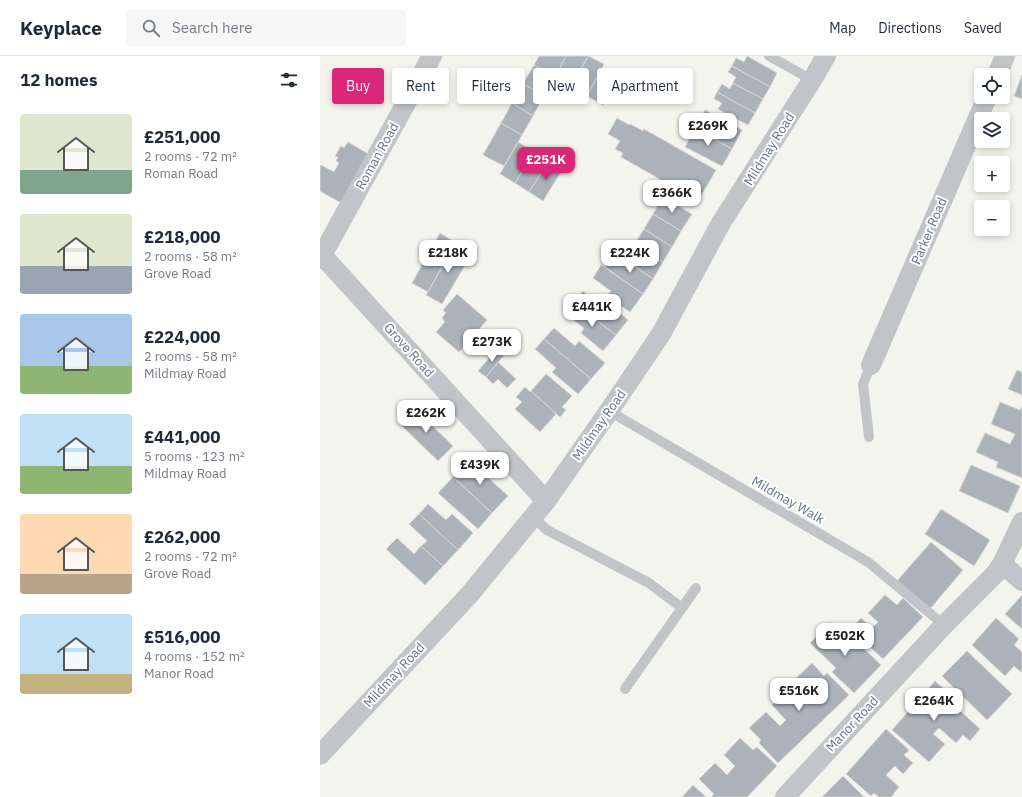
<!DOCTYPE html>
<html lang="en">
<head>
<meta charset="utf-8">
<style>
	:root { --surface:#fff; --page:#f6f6f7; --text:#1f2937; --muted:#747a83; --line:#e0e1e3; --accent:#db2777 }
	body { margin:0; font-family:"IBM Plex Sans",sans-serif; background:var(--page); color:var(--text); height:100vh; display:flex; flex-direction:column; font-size:15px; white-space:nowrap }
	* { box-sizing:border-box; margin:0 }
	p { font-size:13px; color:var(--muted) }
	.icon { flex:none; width:22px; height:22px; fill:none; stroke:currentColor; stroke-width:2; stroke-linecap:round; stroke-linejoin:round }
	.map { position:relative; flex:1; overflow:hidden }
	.drawer { display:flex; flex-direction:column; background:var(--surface); width:320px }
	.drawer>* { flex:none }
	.top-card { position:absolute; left:12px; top:12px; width:380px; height:36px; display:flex; gap:8px }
	.buttons { position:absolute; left:654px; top:12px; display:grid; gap:8px }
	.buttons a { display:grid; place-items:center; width:36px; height:36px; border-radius:4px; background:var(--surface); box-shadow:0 2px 6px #0003; font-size:20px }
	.price { position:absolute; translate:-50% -34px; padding:0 9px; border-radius:8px; background:#fff; color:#222; font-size:13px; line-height:26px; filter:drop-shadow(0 1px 2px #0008) }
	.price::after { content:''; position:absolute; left:50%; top:24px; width:12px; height:9px; margin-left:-6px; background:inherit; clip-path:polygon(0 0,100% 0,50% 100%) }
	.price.on { background:var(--accent); color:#fff }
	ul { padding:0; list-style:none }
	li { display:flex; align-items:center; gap:12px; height:100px; padding:0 20px }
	li span { display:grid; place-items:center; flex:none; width:112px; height:80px; border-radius:4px; color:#555 }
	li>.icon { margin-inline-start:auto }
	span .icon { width:48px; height:48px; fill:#fffc; stroke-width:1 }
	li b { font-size:17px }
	h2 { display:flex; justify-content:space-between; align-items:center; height:48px; padding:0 20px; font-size:17px }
	.tag { padding:0 14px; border-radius:4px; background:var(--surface); box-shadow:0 2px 6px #0003; font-size:14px; line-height:36px }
	.tag.on { background:var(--accent); color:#fff }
	header { display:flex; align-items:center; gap:24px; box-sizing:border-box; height:56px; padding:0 20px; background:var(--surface); border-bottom:1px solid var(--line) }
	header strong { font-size:19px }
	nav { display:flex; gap:22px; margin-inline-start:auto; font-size:14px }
	.search { width:280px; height:36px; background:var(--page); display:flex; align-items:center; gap:10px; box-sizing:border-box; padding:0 14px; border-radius:4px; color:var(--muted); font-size:15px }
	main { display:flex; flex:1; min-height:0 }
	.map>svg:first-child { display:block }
	.building { fill:#abb2b8; stroke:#d5d5d2 }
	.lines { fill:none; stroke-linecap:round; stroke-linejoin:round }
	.service { stroke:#c1c5c8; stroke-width:10 }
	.minor { stroke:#c1c5c8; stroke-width:20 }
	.labels { text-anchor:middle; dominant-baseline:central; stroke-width:4; stroke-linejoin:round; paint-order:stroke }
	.street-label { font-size:13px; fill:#617283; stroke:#fff }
</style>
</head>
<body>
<header>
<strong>Keyplace</strong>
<div class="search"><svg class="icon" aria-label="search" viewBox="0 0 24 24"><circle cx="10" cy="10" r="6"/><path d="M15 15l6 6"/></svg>Search here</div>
<nav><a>Map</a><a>Directions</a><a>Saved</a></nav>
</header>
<main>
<section class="drawer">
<h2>12 homes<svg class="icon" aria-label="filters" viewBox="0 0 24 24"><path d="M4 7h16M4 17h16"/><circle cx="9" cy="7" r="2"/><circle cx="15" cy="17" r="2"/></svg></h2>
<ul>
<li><span style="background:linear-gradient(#dfe7d0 70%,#7fa58c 0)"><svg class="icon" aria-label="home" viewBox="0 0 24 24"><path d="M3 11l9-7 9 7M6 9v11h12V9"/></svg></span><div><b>£251,000</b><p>2 rooms · 72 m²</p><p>Roman Road</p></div></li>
<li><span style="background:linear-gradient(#dfe7d0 65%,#9aa5b1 0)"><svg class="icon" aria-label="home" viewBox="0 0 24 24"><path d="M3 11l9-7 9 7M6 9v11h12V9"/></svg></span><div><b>£218,000</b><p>2 rooms · 58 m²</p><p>Grove Road</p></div></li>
<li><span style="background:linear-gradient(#a9c7e8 65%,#8fb573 0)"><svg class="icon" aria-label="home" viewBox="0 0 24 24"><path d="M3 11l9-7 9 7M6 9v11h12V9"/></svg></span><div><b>£224,000</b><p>2 rooms · 58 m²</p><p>Mildmay Road</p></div></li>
<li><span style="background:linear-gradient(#bfe0f5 65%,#8fb573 0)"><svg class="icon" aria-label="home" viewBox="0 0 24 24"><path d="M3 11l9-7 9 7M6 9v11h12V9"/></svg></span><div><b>£441,000</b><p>5 rooms · 123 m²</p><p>Mildmay Road</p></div></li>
<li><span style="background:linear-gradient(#ffd9b3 75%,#b9a48a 0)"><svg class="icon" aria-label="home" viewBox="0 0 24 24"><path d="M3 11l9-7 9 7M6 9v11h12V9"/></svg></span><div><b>£262,000</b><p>2 rooms · 72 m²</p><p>Grove Road</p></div></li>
<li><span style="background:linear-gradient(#bfe0f5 75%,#c2b280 0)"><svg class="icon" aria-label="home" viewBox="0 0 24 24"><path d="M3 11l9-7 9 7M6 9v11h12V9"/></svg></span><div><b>£516,000</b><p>4 rooms · 152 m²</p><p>Manor Road</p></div></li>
</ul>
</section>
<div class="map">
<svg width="702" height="741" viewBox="0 0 702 741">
	<rect width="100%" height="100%" fill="#f4f4ef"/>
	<path class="building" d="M219 0H246L235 21 214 9Z
		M246 0H268L255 24 238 15Z
		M268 0 284 8 269 36 253 28Z
		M427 0 457 17 450 31 412 10 416 2 424 6Z
		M214 9 235 21 224 39 203 28Z
		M412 10 450 31 443 43 413 27 416 21 408 16Z
		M282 12 298 21 283 49 267 40Z
		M702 19V43L694 40Z
		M413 27 443 43 435 57 397 36 402 28 410 33Z
		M203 28 224 39 213 60 192 47Z
		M397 36 435 57 428 69 398 53 402 47 394 43Z
		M192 47 213 60 202 79 181 67Z
		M385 54 422 74 412 93 375 72Z
		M297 62 309 69 310 68 323 75 324 73 396 114 378 145 301 101 303 97 295 93 300 85 288 78Z
		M181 67 202 79 184 110 163 99Z
		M375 72 412 93 402 110 365 91Z
		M28 86 50 99 23 148 0 135V110L1 109 14 116 19 107 16 105 18 101 15 100 21 90 24 92Z
		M198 86 214 96 195 127 180 118Z
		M214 96 229 105 209 136 195 127Z
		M229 105 242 114 223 145 209 136Z
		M343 141 372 158 361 175 333 158Z
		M333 158 361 175 352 191 324 173Z
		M324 173 352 191 343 206 314 189Z
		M120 177 136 187 108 236 92 227Z
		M134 189 151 199 122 248 106 239Z
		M314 189 343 206 333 223 306 204Z
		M293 200 304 207 306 204 333 223 323 238 285 211Z
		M281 209 323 238 310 256 287 240 291 235 273 222Z
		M263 235 282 250 286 245 308 264 296 279 254 247Z
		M137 238 167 264 139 296 116 276 125 266 122 262 126 257 123 254Z
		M254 247 296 279 283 295 261 277 264 272 246 258Z
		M234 272 255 290 259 285 285 307 271 323 224 283Z
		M224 283 271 323 258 338 232 316 236 312 215 293Z
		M178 292 185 298 166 321 158 315Z
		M178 306 196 323 187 332 178 323 173 328 166 321Z
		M697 314 702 316V339L688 333Z
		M226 318 252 340 242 351 246 354 240 361 211 335Z
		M205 331 210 336 211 335 236 358 220 376 195 353 202 346 196 341Z
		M680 346 700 354 702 350V422L676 411 678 406 656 396 665 377 690 388 695 378 671 368Z
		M94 352 133 390 118 405 79 367Z
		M149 404 188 440 172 457 133 421Z
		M651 409 700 430 688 457 639 435Z
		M133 421 172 457 158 473 118 437Z
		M108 448 126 464 132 458 153 477 138 494 99 458Z
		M621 453 670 484 654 510 605 478Z
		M99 458 138 494 123 510 101 490 107 485 89 468Z
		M77 482 94 498 101 490 123 510 105 529 66 493Z
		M611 486 643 514 610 553 577 525Z
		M565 539 577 549 583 542 603 561 563 603 531 573 541 562 552 572 558 566 548 557Z
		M702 539V573L685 558Z
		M676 562 699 583 694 589 702 596V614L701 616 694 610 685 620 652 589Z
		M510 566 536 591 539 588 561 609 534 637 512 616 516 612 490 587Z
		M647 595 692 638 667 664 622 620Z
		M492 607 504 620 507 617 529 639 458 707 439 687 441 684 429 672 446 656 460 670 466 664 452 649 469 632 481 644 485 640 472 626Z
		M615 625 640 647 636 651 660 673 650 685 643 679 636 687 619 672 613 678 625 688 609 706 572 674Z
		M566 673 589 694 584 699 593 707 583 718 575 710 566 719 579 731 571 741H559L554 737 551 740 526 718Z
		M420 682 433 694 437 691 457 710 427 741H391L394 738 379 723 395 707 407 719 415 710 404 699Z
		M523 720 544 741H502Z
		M373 729 386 741H362Z"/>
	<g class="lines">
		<path class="service" d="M449 0 492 24
			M289 355 548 506 624 569
			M549 381 543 328 551 309
			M213 461 227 474 329 527 362 552
			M305 633 376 532"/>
		<path class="minor" d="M677 19 685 0
			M0 197 226 445
			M0 203 112 0
			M551 309 667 41
			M682 508 702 525
			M0 699 150 538 226 445 289 355 341 278 401 167 492 24 506 0
			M465 741 624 569 676 517 682 508 702 466"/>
	</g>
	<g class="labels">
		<g class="street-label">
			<text transform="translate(449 93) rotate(-58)">Mildmay Road</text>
			<text transform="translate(57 100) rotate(-61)">Roman Road</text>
			<text transform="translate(609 175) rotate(-67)">Parker Road</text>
			<text transform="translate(89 294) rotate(48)">Grove Road</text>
			<text transform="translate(279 369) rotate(-55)">Mildmay Road</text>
			<text transform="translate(468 444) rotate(30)">Mildmay Walk</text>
			<text transform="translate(74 619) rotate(-47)">Mildmay Road</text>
			<text transform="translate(532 668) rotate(-47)">Manor Road</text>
		</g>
	</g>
</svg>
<div class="buttons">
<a><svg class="icon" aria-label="locate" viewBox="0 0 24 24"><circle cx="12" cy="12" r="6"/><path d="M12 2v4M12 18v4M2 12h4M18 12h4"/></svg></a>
<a><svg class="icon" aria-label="layers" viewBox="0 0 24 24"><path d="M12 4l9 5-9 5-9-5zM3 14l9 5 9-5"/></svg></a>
<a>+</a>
<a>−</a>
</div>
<b class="price" style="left:388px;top:91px">£269K</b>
<b class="price on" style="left:226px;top:125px">£251K</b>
<b class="price" style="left:352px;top:158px">£366K</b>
<b class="price" style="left:128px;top:218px">£218K</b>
<b class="price" style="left:310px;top:218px">£224K</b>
<b class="price" style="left:272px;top:272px">£441K</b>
<b class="price" style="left:172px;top:307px">£273K</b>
<b class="price" style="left:106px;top:378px">£262K</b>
<b class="price" style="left:160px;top:430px">£439K</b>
<b class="price" style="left:525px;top:601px">£502K</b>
<b class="price" style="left:479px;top:656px">£516K</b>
<b class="price" style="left:614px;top:666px">£264K</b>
<div class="top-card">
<a class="tag on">Buy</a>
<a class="tag">Rent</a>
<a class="tag">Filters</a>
<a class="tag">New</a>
<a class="tag">Apartment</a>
</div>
</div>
</main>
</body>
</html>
